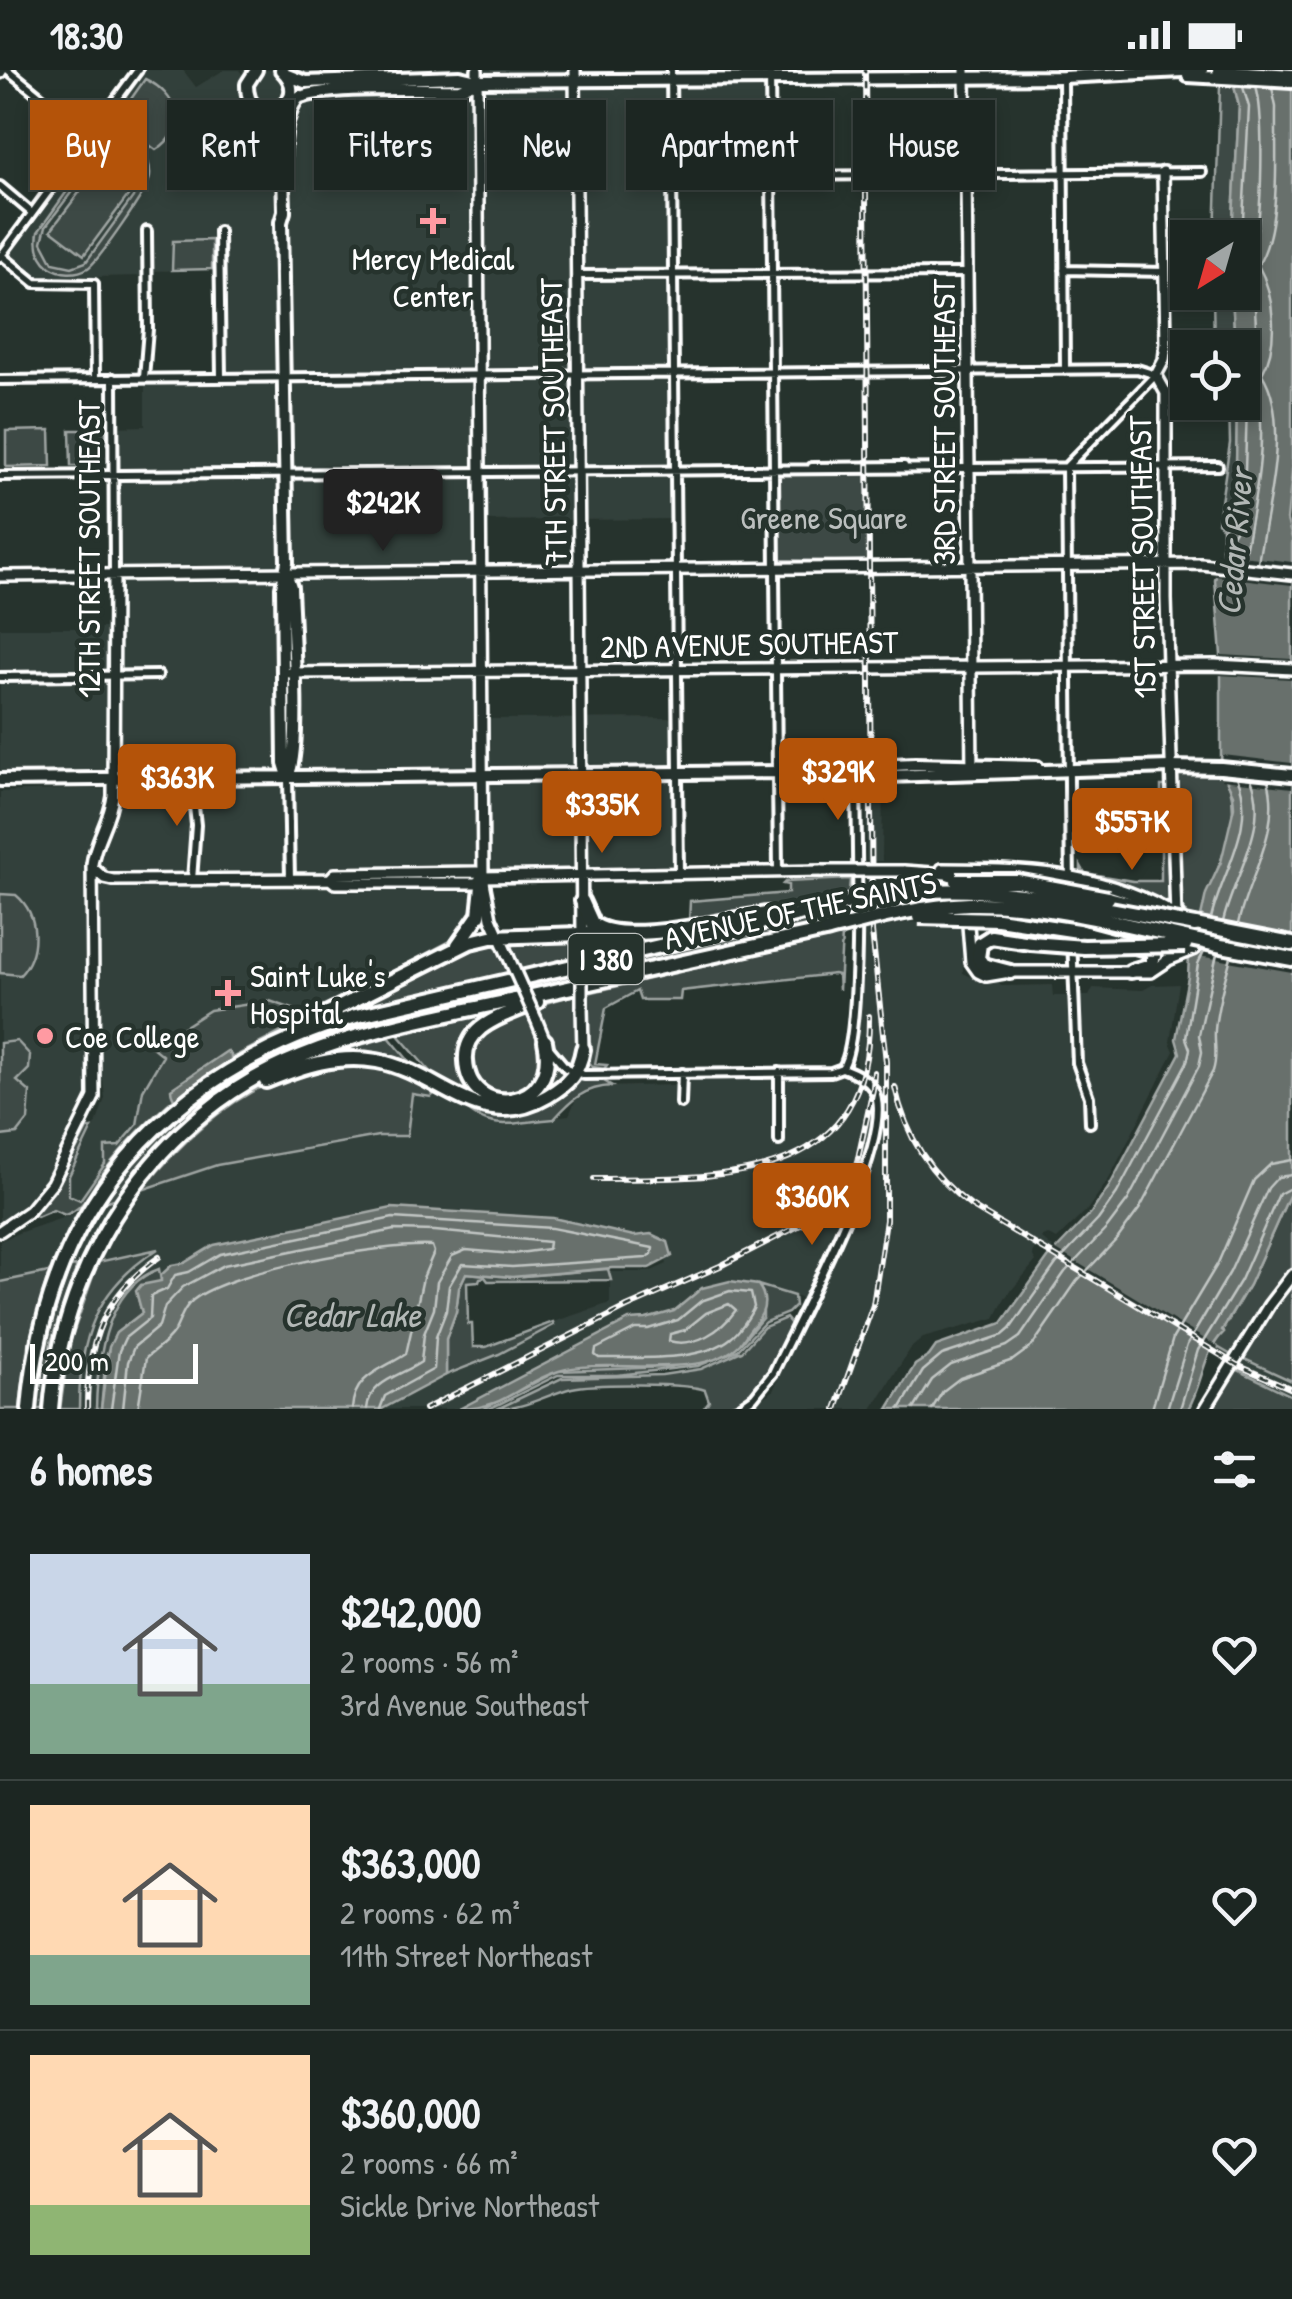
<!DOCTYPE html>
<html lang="en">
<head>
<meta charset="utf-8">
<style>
	:root { --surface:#1c2622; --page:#29322f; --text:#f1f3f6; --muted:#a0a5a5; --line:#3a4340; --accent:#b45309 }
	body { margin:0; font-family:"Patrick Hand",sans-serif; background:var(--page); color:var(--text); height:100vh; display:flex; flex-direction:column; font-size:38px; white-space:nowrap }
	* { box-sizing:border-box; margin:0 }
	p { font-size:32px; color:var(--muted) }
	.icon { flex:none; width:55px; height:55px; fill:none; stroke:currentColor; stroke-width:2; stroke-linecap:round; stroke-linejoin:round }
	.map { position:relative; height:1339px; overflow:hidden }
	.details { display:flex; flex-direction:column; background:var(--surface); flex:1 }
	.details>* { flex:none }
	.hud { position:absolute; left:30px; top:30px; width:1232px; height:90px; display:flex; gap:20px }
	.needle { width:65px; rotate:217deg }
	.controls { position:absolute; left:1170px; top:150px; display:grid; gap:20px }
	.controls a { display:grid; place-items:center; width:90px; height:90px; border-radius:0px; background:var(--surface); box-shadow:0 5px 15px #0003,0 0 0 2px var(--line); font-size:50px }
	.scale { position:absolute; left:30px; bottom:25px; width:168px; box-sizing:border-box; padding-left:10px; border:5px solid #fff; border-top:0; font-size:28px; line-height:35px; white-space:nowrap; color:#fff; -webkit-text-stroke:8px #26332d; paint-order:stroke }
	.price { position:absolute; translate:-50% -85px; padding:0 22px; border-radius:10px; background:var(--accent); color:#fff; font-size:32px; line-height:65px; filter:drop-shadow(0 2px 5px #0008) }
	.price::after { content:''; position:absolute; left:50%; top:60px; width:30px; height:22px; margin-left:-15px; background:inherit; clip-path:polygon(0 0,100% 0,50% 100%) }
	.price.on { background:#222; color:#fff }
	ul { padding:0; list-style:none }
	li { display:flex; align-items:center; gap:30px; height:250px; padding:0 30px }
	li+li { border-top:2px solid var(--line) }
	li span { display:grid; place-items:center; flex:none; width:280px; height:200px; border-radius:0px; color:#555 }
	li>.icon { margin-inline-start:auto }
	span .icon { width:120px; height:120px; fill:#fffc; stroke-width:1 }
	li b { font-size:42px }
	h2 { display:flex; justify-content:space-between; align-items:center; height:120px; padding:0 30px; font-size:42px }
	.tag { padding:0 35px; border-radius:0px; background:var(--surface); box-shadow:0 5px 15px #0003,0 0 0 2px var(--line); font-size:35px; line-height:90px }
	.tag.on { background:var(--accent); color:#fff }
	.status { display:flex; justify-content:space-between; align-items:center; height:70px; padding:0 50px; background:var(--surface); direction:ltr }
	.status svg { height:28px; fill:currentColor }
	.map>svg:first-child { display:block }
	.built { fill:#333f3a }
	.green { fill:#3e4944; stroke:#9ea4a2; stroke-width:2.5; fill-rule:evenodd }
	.water { fill:#67706c; stroke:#a4a9a7; stroke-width:2.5 }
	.pier { fill:#26332d }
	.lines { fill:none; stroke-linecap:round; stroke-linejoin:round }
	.shore { stroke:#c2c6c4; stroke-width:2.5 }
	.street-casing { stroke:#fff; stroke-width:14 }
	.secondary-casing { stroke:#fff; stroke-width:16 }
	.primary-casing { stroke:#fff; stroke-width:18 }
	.highway-casing { stroke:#fff; stroke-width:20 }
	.street { stroke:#26332d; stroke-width:6 }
	.secondary { stroke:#26332d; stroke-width:9 }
	.primary { stroke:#26332d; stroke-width:10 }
	.highway { stroke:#26332d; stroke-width:12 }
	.rail-casing { stroke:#fff; stroke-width:6 }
	.rail { stroke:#26332d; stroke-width:2.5; stroke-dasharray:8; stroke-linecap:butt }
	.secondary-bridge-casing { stroke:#fff; stroke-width:16; stroke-linecap:butt }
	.highway-bridge-casing { stroke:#fff; stroke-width:20; stroke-linecap:butt }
	.secondary-bridge { stroke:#26332d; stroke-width:9 }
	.highway-bridge { stroke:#26332d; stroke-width:12 }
	.poi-dot { fill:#ff9aa2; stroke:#26332d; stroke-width:4 }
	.labels { text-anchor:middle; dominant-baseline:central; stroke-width:9; stroke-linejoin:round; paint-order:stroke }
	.shield { fill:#26332d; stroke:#bec2c0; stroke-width:2.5 }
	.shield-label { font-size:30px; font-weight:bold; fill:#fff }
	.poi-label { font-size:32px; fill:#fff; stroke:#26332d; text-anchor:start }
	.street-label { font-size:32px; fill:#fff; stroke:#26332d }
	.park-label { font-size:32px; fill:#bbbfbe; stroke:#26332d }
	.water-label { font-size:35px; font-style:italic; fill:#b3b8b6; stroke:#26332d }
</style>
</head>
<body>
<div class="status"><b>18:30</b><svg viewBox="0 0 49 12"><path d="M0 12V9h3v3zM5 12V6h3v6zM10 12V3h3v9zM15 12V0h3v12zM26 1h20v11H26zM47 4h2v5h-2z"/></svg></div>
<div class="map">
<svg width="1292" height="1339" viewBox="0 0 1292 1339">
	<rect width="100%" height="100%" fill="#26332d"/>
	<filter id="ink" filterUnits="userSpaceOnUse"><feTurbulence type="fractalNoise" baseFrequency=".01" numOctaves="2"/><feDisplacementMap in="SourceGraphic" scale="20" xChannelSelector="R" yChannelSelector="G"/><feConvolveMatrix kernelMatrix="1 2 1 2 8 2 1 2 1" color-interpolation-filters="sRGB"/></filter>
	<g filter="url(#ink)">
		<path class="built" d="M138 0H183L196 17 224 0H239L246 8 242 0H575V10L770 8V57L720 58 721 106 674 107 676 449 482 451 481 649 678 648 679 804 483 807 475 835 450 871 326 936 234 975 167 1022 110 1088 75 1138 68 1137 69 1106 97 1052 105 1028 103 1011 94 1009 92 787 111 743 114 709H0V558H113V357L145 356V308L220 307 219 200 142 201 141 206 97 207 94 214 35 213 1 185Z
			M866 717H883L882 791H866Z
			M108 718 106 741 94 772 90 1008 87 1025 45 1110 17 1142 0 1154V722Z
			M911 852 962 853 963 903 980 911 999 912 1001 916 1052 915 1053 926H1089L1093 918 1143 920 1152 915 1179 914 1170 972 1174 981 1109 1109 1087 1140 1057 1169 1048 1165 1041 1168 1053 1178 1049 1185 1034 1179 1033 1186 1036 1191 1005 1228 995 1248 923 1268 911 1278 872 1339H745L773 1321 810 1231 750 1213 730 1211 693 1224 674 1241 646 1249 629 1250 459 1339H382L446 1305 552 1258 553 1252 610 1233V1202H649L667 1194 666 1190 672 1186 664 1170 652 1164 634 1166 553 1148 392 1138 214 1175 184 1193 172 1195 161 1205V1202L100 1280 96 1339H79L80 1290 87 1265 112 1219 134 1196 154 1181 0 1212V1171L18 1163 217 1095 378 1066 406 1065 412 1024 427 1027 432 1015 490 1054 569 1045 576 1029 602 1017 672 1015 712 1006 835 1005 855 1009 864 860Z
			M1240 1287 1292 1311V1326L1234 1298Z"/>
		<path class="green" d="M1215 0H1230L1239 36 1232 167 1215 168 1220 16Z
			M145 9C178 24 189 59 156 80L120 53 119 46Z
			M107 65 111 69 109 73C120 71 130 71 139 78 147 85 151 96 150 107 148 120 99 190 88 198 76 205 61 204 50 197 38 188 36 175 38 162ZM118 77 126 78 139 87 144 112 86 192 72 197 53 193 42 172 46 156 98 87Z
			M103 91 136 115 84 185 51 160Z
			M212 170V199L172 200 173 171Z
			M1213 223H1232L1235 277H1214Z
			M1229 333H1237L1236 400 1229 452 1222 458 1218 452 1230 373Z
			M50 360 51 396 6 397V361Z
			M70 360H106V374H90L91 396H71Z
			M829 403H867L868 492 779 490 778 407 783 404Z
			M1170 697 1221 699C1253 746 1211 801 1201 849L1188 845 1179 832Z
			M1161 716H1166L1169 836 1081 804V796L1085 803 1133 811H1161Z
			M853 808 852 819 846 826 689 852 690 831 788 823V815L783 814 785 812 850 809 849 821Z
			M476 818C483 838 468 854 457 871L218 995C173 1027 132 1062 100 1107 89 1123 84 1139 65 1145L53 1140 37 1147 31 1145 60 1111 87 1059 92 1058 69 1106V1125L80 1130 105 1094V1077L119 1076 137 1055 143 1020 163 986 152 977 210 940 270 931 307 944 326 936 450 871 475 835Z
			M0 824 16 825C40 845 40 883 20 905L0 903Z
			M842 842V849L587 907V899Z
			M702 860 587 886V868Z
			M842 865 839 920 838 905 834 904 681 921 680 930H640L637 921 606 938 595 994 607 995 604 999 593 997 589 992 588 923Z
			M575 868 577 888 519 901 510 880 515 870Z
			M496 870 511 903 328 947 464 876Z
			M517 915 519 922 386 952 381 947Z
			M578 924 579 973 575 993 570 997 556 983 535 936Z
			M522 935 472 965V1017L520 1031 551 989 569 1005 538 1028 501 1038 440 1013 398 965Z
			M527 939 544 982 531 1019 498 1027 478 1015 469 988 478 964Z
			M369 950 375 955 285 985 231 1014 233 1006C277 982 320 964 369 950Z
			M389 967 418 1002 328 985 335 982Z
			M17 971 30 985 29 999 17 1011 30 1022 28 1050 17 1064 0 1066V973Z
			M335 992 395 999 436 1022 431 1027 412 1024 407 1066H378L217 1095 142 1120C176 1078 217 1037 267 1014 289 1005 312 999 335 992Z
			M583 1008H599L612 1016C585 1017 571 1030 554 1049 505 1053 489 1065 453 1026L542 1034Z
			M186 1040 192 1043 155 1077 114 1129 104 1132 132 1094Z
			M1292 1119V1205L1233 1286 1214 1275 1249 1215Z
			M158 1179C95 1219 79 1269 79 1339H60L70 1272 98 1192Z
			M77 1196 51 1272 43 1339H38C41 1290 52 1243 70 1197Z
			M159 1199 161 1211 137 1225 142 1243 116 1263 106 1286 101 1339H96C97 1291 105 1218 159 1199Z
			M608 1199 611 1210 488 1211 485 1207 480 1208 479 1211 467 1212 468 1254H472L473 1277H486L553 1252 554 1255 499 1284 446 1305V1269L456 1242 459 1218 466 1203 512 1207Z
			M49 1202 28 1275 20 1339H0V1212Z
			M758 1215 794 1226 795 1236 788 1243 765 1252 738 1280 698 1296 617 1305H558L489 1339H483L558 1301 670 1297 741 1273 763 1247V1223Z
			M1292 1216V1311L1240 1287 1287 1217Z
			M786 1248 791 1254C771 1297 758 1339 703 1339L709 1331 705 1320C687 1313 593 1313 572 1318 545 1325 525 1339 497 1339L562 1308 662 1305 701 1299 742 1281 764 1257Z
			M1234 1298 1292 1326V1339H1209Z"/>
		<path class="water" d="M1230 0H1292V402L1287 450 1292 469V1119L1249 1215 1222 1260 1224 1262C1202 1283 1203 1314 1188 1339H888L915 1295 929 1286 936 1276 1002 1253 1048 1188 1091 1143 1109 1117 1180 983 1176 969 1188 907 1189 885 1193 884 1206 824 1221 792 1234 737 1233 724 1221 699V585L1215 510 1222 484V458L1229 452 1236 400 1237 333 1242 332V278L1235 277 1232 223 1242 222V168L1232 167 1239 36Z
			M227 981 231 985V1016L194 1043C184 1041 171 1030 171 1019Z
			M392 1138 553 1148 634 1166 651 1164 668 1172 672 1186 649 1198H612L512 1207 466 1203 459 1218 456 1242 446 1269V1305L382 1339H101L109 1277 116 1263 142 1243 136 1221 141 1215 161 1211V1205L172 1195 184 1193 214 1175Z
			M730 1211 758 1215C769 1230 765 1243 754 1255 748 1261 745 1268 740 1274 702 1313 607 1286 559 1301 519 1313 506 1339 459 1339L629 1250 646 1249 674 1241 702 1218Z"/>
		<path class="pier" d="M1218 483 1292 492V515L1215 506Z
			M1221 585 1291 589 1292 609 1219 605Z
			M1223 685 1292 693V718L1222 710Z
			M1196 848 1292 865V902L1193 885 1194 880 1189 879Z
			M1053 1178 1218 1277 1214 1283 1049 1185Z"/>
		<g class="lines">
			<path class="shore" d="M1242 168 1249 37 1243 17
				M1242 187C1248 182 1250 182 1253 175 1263 152 1264 42 1256 17
				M1242 204 1254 220 1257 275 1254 288 1242 298
				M1242 311 1258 326C1268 377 1252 443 1243 492
				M1230 490 1232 465 1239 454 1245 401 1247 335 1242 325
				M1258 493C1266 440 1292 352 1262 304 1279 274 1275 225 1258 195 1282 157 1275 82 1276 37L1272 18
				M1211 849C1221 803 1258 755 1237 707
				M1223 852C1233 807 1271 755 1251 709
				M1238 854C1248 807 1282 761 1268 710
				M730 1221 751 1223 754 1237C750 1246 739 1262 731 1268 701 1293 636 1287 599 1288L595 1285 596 1279 635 1259H648L678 1250 701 1231Z
				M729 1234 736 1240C721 1261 695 1278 669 1271L670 1264 685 1260 706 1243Z
				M111 1339 119 1281 125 1268 150 1248 151 1226 167 1219 175 1205 189 1202 220 1184 393 1148 552 1158 653 1178 652 1184 646 1188 512 1197 462 1194 449 1216 446 1241 436 1267 434 1299 385 1326 380 1339
				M123 1339 128 1292 134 1277 159 1256 165 1236 183 1217 224 1195 394 1160 435 1161 549 1172 548 1179 512 1184 466 1180 452 1186 437 1212 434 1239 424 1264 421 1292C401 1306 369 1311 367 1339
				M138 1339 146 1288C155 1280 167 1273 174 1262 181 1250 182 1239 193 1230 231 1200 382 1173 432 1176L434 1182 423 1208 406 1284C382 1300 354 1305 352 1339
				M900 1339 923 1301 942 1285 1003 1265 1010 1259 1056 1194 1098 1150 1117 1123 1187 992 1190 979 1186 968 1198 894 1204 881
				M914 1339 932 1310 951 1295 1007 1276 1020 1267 1065 1202 1107 1158 1128 1130 1199 996 1202 982 1199 965 1217 884
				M932 1339 943 1321 960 1308 1013 1290 1032 1276 1077 1211 1118 1168 1140 1138 1213 1001C1218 986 1214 975 1215 960 1217 935 1225 910 1231 887
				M1152 1339 1173 1268 1218 1193 1254 1110 1271 1094 1292 1090
				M1167 1339 1187 1275 1230 1202 1268 1118 1278 1107 1292 1105
				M1180 1339 1198 1280 1241 1210 1279 1124 1292 1117"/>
			<g class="street-casing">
				<path id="street" d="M8 0 89 66
					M671 0 679 804
					M770 0 778 802
					M1063 7 1065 300
					M673 107 1202 102
					M0 116 32 143
					M219 161 221 307
					M1 185 35 213 94 214 95 309
					M0 187 138 0
					M1064 200 1165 202
					M577 205 967 203
					M113 308 114 505
					M144 308 148 259 147 161
					M0 310 1137 299 1156 305 1066 397
					M812 397 904 396
					M1066 397 1070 821
					M0 406 1218 396
					M0 607 158 605
					M288 708 290 809
					M191 709 196 755 192 810
					M1071 843 1077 993 1089 1027 1090 1053
					M550 979 566 998 584 1005 831 1002 842 998
					M842 998C864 971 856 754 856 707
					M681 1033 682 1003
					M779 1071V1002
					M737 1339 754 1327 773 1303C796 1253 899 1066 874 1020 867 1009 854 1002 842 998"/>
			</g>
			<g class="secondary-casing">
				<path id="secondary" d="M477 0 483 807 491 848 508 886
					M575 0 582 866
					M965 0 972 702
					M0 3 2 0
					M1163 102 1166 273 1164 290 1156 305 1166 323V529L1176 848
					M0 506 1201 494 1292 504
					M290 603 1215 595 1292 599
					M94 799 104 808 113 810 330 809 335 813H476L483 807
					M942 799C1019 799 1096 801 1165 839
					M904 801 946 804 960 809
					M330 809 335 804 477 802 483 807 822 801
					M967 843 971 892 978 902 986 906 1010 902H1151L1166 892 1173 874
					M1168 890 1195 879
					M582 937 583 979
					M536 949 545 971
					M0 1161 29 1141 52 1113 94 1027 92 794C95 770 110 751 113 726L114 505
					M1205 1339 1269 1235 1292 1205"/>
			</g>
			<g class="primary-casing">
				<path id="primary" d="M256 0 247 14C246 64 317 34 281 0
					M1218 0 1292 5
					M287 5 305 12 460 7 477 11 1063 7 1202 0
					M1188 6 1292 12
					M295 29C328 15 419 20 459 19L476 12
					M258 38 283 80
					M287 505 291 517C292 553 302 682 288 706
					M800 699 915 694 1037 697
					M288 706 284 693 282 517 287 492 281 152 284 142C284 109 277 51 300 26
					M0 710 786 702 856 707 1170 697 1221 698 1292 705"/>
			</g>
			<g class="highway-casing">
				<path id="highway" d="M1108 828 1176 845
					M582 831 592 853C622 878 729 848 768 844
					M1195 855 1292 874
					M1078 861 1150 880 1154 886 1151 895 1131 901
					M458 875 479 845 483 807
					M1227 877 1292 889
					M1010 902 983 895 978 888 980 874 991 867 1031 873
					M537 932C519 939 497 946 481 958 471 966 465 978 466 991 468 1050 561 1042 545 971
					M302 956 470 872 491 867 612 863
					M266 1011C303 996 337 984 377 991 442 1003 480 1066 548 1026 568 1014 579 1003 583 979
					M29 1339C45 1137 165 1003 356 946L825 838
					M51 1339C63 1187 157 1043 301 986 369 958 442 946 514 930 618 906 721 884 825 861"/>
			</g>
			<use href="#street" class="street"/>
			<use href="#secondary" class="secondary"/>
			<use href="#primary" class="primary"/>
			<use href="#highway" class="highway"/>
			<g class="rail-casing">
				<path id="rail" d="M895 1017C906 1067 930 1105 971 1136L1237 1295 1292 1319
					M594 1109C719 1107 871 1118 869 946
					M87 1339C87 1272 102 1227 159 1187
					M425 1339 627 1237 720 1196 820 1145 839 1126 857 1093 873 1019 874 1002
					M836 1339 873 1235 886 1150V992L872 862 865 0"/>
			</g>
			<use href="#rail" class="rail"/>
			<g class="secondary-bridge-casing">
				<path id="secondary-bridge" d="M822 801H904
					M582 869V937
					M508 886 536 949"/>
			</g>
			<g class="highway-bridge-casing">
				<path id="highway-bridge" d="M957 811H1017L1108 828
					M893 824C995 811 1095 837 1195 855
					M825 838 899 821
					M919 847 998 849 1078 861
					M825 861C873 849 920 836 969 834 1050 832 1147 861 1227 877
					M1031 873 1084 877 1185 875"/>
			</g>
			<use href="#secondary-bridge" class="secondary-bridge"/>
			<use href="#highway-bridge" class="highway-bridge"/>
		</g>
	</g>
	<g class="poi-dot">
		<path d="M428 136h10v10h10v10h-10v10h-10v-10h-10v-10h10z"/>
		<path d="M223 908h10v10h10v10h-10v10h-10v-10h-10v-10h10z"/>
		<circle cx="45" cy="966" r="10"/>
	</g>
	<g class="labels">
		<rect class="shield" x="568.5" y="864" width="75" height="50" rx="8"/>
		<g class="shield-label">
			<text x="606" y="889">I 380</text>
		</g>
		<g class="poi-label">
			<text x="433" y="188" text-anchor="middle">Mercy Medical<tspan x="433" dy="37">Center</tspan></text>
			<text x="250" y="905">Saint Luke's<tspan x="250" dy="37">Hospital</tspan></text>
			<text x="65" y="966">Coe College</text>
		</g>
		<g class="street-label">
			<text transform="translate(553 352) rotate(-91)">7TH STREET SOUTHEAST</text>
			<text transform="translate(943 352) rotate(-90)">3RD STREET SOUTHEAST</text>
			<text transform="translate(88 479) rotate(-90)">12TH STREET SOUTHEAST</text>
			<text transform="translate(1142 487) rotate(-91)">1ST STREET SOUTHEAST</text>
			<text transform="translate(749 574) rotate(-1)">2ND AVENUE SOUTHEAST</text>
			<text transform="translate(800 840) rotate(-12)">AVENUE OF THE SAINTS</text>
		</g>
		<g class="park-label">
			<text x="824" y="447">Greene Square</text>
		</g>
		<g class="water-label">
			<text transform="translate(1234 472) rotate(-85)">Cedar River</text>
			<text x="352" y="1244">Cedar Lake</text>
		</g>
	</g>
</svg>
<div class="controls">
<a><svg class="needle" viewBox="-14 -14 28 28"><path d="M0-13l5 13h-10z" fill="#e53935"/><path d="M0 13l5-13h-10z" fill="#a0a5a5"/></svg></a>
<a><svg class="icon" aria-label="locate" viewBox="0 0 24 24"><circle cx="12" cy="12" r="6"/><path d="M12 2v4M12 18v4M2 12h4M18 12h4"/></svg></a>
</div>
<div class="scale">200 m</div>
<b class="price on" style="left:383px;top:484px">$242K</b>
<b class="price" style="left:838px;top:753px">$329K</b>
<b class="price" style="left:177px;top:759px">$363K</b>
<b class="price" style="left:602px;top:786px">$335K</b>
<b class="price" style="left:1132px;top:803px">$557K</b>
<b class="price" style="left:812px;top:1178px">$360K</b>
<div class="hud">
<a class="tag on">Buy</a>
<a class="tag">Rent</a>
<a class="tag">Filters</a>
<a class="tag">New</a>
<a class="tag">Apartment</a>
<a class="tag">House</a>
</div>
</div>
<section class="details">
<h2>6 homes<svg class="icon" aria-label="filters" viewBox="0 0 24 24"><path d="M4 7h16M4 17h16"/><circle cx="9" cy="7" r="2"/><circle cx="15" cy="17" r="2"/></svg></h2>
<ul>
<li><span style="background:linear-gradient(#c9d6e8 65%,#7fa58c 0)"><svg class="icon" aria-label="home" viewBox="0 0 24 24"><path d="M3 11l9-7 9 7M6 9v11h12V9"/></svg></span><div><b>$242,000</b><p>2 rooms · 56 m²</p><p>3rd Avenue Southeast</p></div><svg class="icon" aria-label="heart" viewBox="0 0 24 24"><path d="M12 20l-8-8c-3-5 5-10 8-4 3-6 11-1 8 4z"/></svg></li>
<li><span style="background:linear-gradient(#ffd9b3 75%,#7fa58c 0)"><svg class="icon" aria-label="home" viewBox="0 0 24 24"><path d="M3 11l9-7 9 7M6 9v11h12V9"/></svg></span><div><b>$363,000</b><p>2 rooms · 62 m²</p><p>11th Street Northeast</p></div><svg class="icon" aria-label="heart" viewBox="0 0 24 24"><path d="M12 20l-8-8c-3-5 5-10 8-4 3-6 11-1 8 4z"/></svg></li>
<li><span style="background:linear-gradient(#ffd9b3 75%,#8fb573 0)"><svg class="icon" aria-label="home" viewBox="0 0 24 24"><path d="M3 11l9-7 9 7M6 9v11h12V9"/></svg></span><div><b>$360,000</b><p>2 rooms · 66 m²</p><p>Sickle Drive Northeast</p></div><svg class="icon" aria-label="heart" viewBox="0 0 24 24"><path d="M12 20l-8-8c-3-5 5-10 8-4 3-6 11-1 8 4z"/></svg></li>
</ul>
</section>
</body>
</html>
